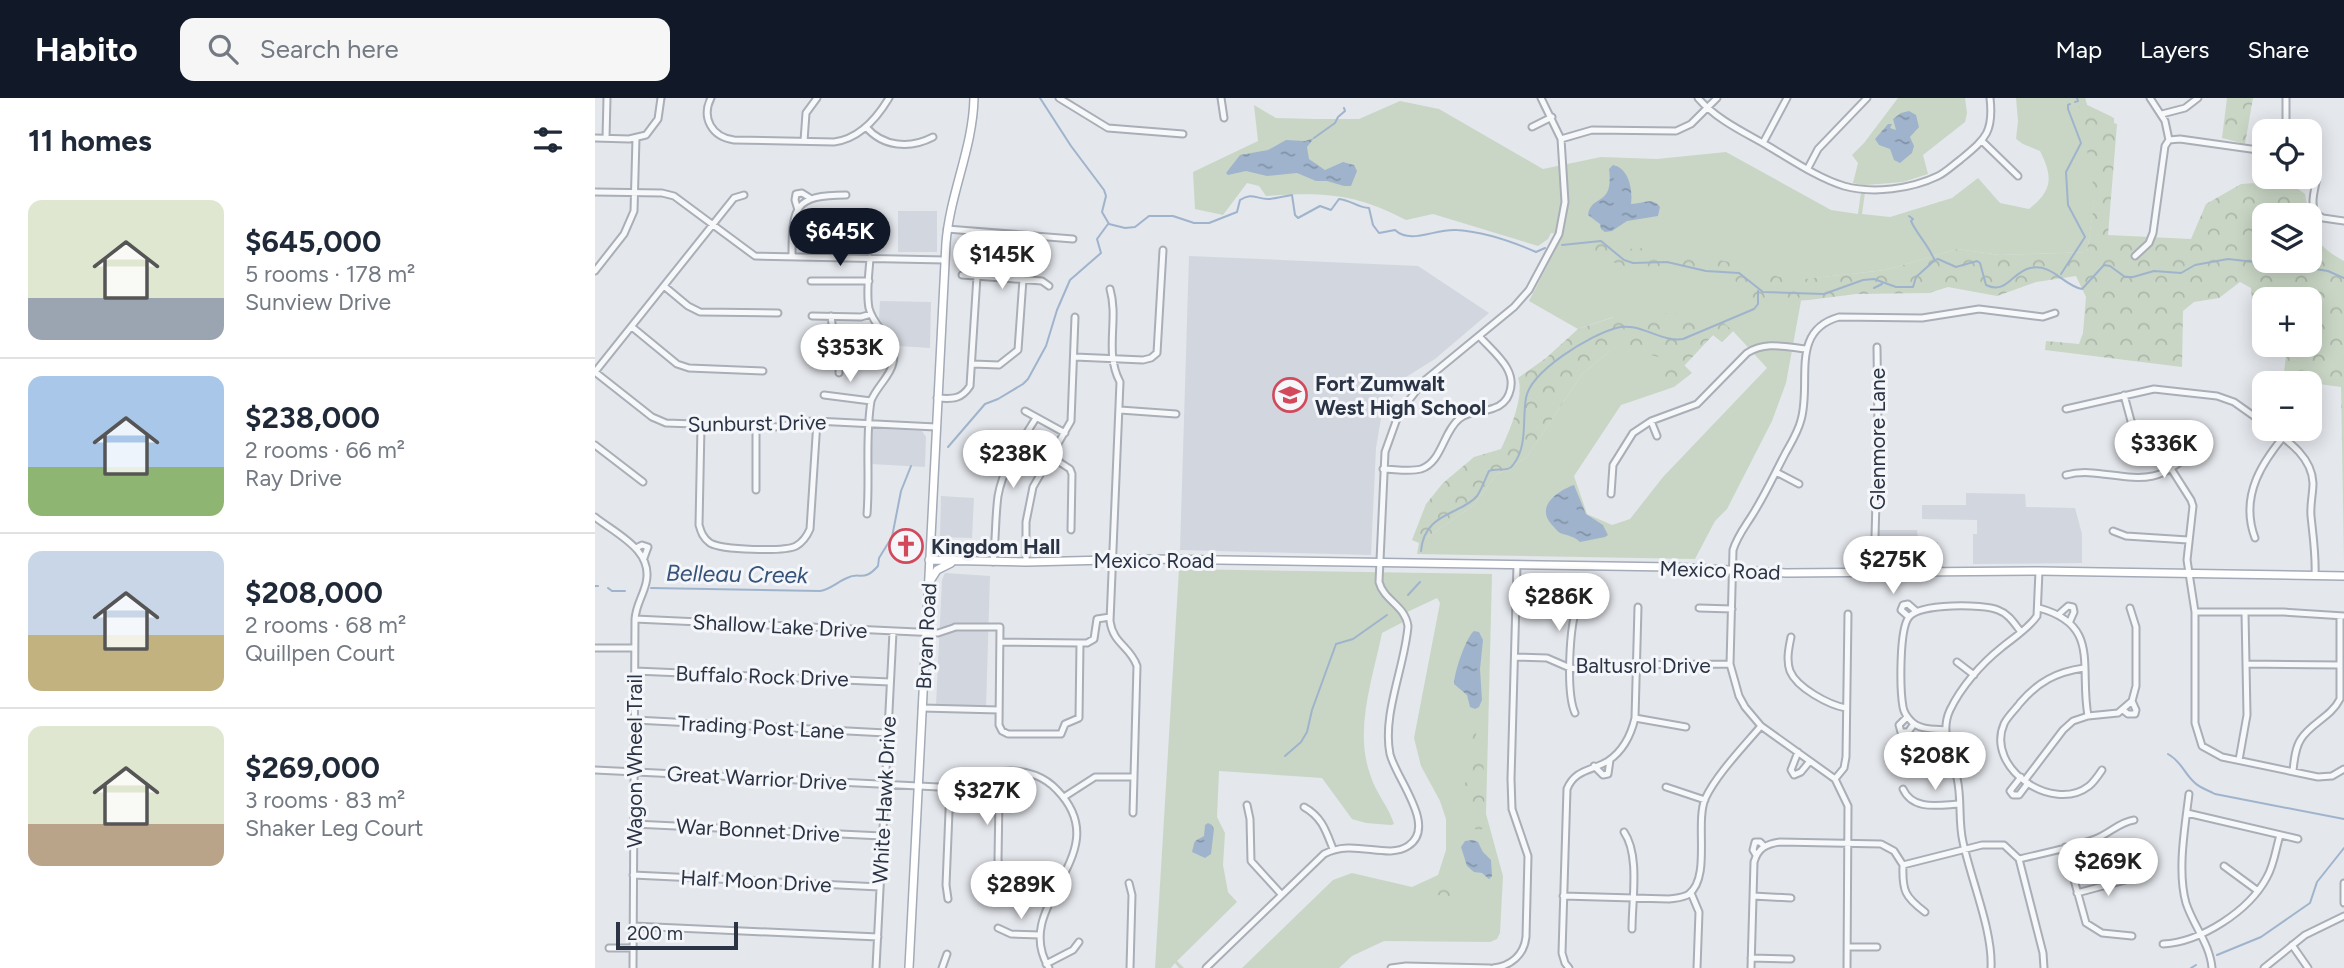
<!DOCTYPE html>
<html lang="en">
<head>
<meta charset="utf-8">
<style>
	:root { --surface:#fff; --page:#f6f6f7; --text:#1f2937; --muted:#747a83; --line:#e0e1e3; --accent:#111827 }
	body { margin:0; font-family:Figtree,sans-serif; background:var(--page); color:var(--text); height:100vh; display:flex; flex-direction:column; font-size:26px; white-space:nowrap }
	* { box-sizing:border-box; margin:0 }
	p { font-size:23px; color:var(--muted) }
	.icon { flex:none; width:38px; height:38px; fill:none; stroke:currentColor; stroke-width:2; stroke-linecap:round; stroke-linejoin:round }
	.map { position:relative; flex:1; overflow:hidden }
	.details { display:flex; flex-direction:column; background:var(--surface); width:595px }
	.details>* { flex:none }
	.tools { position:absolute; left:1657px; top:21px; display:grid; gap:14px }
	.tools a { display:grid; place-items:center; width:70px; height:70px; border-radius:14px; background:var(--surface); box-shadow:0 4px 18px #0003; font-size:35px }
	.scale { position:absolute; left:21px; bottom:18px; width:122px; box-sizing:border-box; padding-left:7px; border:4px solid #2b3445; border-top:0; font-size:19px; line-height:24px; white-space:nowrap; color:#2b3445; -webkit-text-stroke:5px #f4f6f9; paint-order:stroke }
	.price { position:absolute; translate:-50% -60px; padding:0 16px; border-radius:24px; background:#fff; color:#222; font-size:23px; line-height:46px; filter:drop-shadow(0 2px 4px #0008) }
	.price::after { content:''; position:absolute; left:50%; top:42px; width:21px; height:16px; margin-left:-10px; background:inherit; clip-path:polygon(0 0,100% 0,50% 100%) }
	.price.active { background:var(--accent); color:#fff }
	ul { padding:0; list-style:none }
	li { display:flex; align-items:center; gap:21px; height:175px; padding:0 28px }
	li+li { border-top:2px solid var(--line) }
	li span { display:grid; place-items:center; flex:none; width:196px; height:140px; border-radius:14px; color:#555 }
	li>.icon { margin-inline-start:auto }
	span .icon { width:84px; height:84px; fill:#fffc; stroke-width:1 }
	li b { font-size:30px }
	h2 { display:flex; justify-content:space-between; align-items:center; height:84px; padding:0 28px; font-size:30px }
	header { display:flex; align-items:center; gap:42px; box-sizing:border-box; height:98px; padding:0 35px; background:var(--accent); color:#fff }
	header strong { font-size:33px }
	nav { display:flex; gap:38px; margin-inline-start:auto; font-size:24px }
	.search { width:490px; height:63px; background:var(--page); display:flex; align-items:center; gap:18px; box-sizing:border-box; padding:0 24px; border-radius:14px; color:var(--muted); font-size:26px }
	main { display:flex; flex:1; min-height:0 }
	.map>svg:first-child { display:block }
	.built { fill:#d2d6de }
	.green { fill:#c9d6c5; fill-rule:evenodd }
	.forest { fill:url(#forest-crowns) }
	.water { fill:url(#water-ripples) }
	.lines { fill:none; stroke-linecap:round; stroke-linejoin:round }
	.stream { stroke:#9fb4cc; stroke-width:2 }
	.minor-casing { stroke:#a9aeb7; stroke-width:9 }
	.major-casing { stroke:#a3abb8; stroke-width:10 }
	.minor { stroke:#f7f8fa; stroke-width:5 }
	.major { stroke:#fff; stroke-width:7 }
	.labels { text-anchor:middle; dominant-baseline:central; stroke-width:6; stroke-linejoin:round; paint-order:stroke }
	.poi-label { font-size:21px; font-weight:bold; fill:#2b3445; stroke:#f4f6f9; text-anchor:start }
	.street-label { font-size:21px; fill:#2b3445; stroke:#f4f6f9 }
	.water-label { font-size:23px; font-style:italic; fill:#34527a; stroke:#f4f6f9 }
</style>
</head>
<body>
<header>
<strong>Habito</strong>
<div class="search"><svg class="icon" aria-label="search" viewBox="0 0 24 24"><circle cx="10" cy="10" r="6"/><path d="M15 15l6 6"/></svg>Search here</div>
<nav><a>Map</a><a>Layers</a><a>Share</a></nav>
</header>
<main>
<section class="details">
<h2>11 homes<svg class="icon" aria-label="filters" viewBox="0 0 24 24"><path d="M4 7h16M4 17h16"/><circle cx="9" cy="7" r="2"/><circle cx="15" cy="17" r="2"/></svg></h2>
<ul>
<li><span style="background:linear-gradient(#dfe7d0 70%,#9aa5b1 0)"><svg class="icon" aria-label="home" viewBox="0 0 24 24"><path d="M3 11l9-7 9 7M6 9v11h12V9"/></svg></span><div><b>$645,000</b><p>5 rooms · 178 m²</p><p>Sunview Drive</p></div></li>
<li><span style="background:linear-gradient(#a9c7e8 65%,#8fb573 0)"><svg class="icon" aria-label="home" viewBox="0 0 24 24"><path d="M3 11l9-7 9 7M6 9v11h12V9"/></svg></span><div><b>$238,000</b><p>2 rooms · 66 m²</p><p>Ray Drive</p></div></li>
<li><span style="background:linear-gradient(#c9d6e8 60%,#c2b280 0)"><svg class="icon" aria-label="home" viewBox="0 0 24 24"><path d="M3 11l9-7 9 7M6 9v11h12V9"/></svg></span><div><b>$208,000</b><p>2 rooms · 68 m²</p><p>Quillpen Court</p></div></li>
<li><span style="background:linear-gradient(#dfe7d0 70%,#b9a48a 0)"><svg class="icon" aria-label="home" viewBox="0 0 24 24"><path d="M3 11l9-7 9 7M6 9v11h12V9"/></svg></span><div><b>$269,000</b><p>3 rooms · 83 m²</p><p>Shaker Leg Court</p></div></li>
</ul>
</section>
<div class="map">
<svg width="1749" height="870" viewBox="0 0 1749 870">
	<defs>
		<pattern id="forest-crowns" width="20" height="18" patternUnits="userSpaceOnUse" patternTransform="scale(1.75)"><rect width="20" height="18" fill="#c9d6c5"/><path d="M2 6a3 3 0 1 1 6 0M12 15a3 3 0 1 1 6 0" fill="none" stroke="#adb8ab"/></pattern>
		<pattern id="water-ripples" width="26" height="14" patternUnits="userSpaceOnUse" patternTransform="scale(1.75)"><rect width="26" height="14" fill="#9fb4cc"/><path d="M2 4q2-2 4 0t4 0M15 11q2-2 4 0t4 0" fill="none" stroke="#8293a7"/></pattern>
	</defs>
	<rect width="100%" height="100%" fill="#e4e7ec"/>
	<path class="built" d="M303 113H342V154H303Z
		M594 158 823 168 894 215 840 261 811 279 787 314 781 350 776 457 585 452Z
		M285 203 336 204 335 250 303 248 284 220Z
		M278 330 327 333 331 339 330 369 276 366Z
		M1371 395 1430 396 1431 409 1480 410 1487 436V465L1378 466V436H1382V422L1327 421V407H1371Z
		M346 398 379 400 377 440 345 439Z
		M1283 432H1322L1323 444H1343V467H1283Z
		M350 475 395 478 391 609 341 607 347 482Z"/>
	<path class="green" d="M1303 0H1370L1372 15 1370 24 1328 57 1333 76 1308 84 1271 87 1267 116 1295 119 1357 100 1383 80 1405 105 1434 111C1458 92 1458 79 1445 53L1428 46 1421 41 1423 23 1421 0H1490L1492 7 1517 19 1500 100 1492 154 1405 157 1362 151 1291 172 1210 181 1191 285 1177 323 1132 411 1120 423 1100 461 822 456 824 445 879 407 901 377 931 360 987 276 1015 253 1018 219 983 231 934 203 968 137 956 135 953 141 943 148 838 116 811 122C760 95 727 94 671 98L664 88 652 85 628 117 600 111 598 74 663 43 659 7 681 20 720 21H764L805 3 844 11 948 71 1006 59 1062 61 1131 54 1236 112 1263 116 1267 87 1258 85 1263 65 1257 57 1269 45ZM1138 233 1172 270 1068 379 1035 421 1017 427 992 416 979 378 1026 307 1079 289 1097 275 1089 267 1118 237 1127 244Z
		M584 471 897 476 891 716 908 778 905 835 902 841 895 844 789 843 757 858 744 870H647L738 782 757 775 817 789 843 777 851 752V721L845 703 826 668 819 640 845 505 842 500 808 516 810 523 787 535C778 580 759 631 775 676 780 694 794 709 799 726L796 727 771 725 757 721 727 680 624 673 622 719 630 735 628 767 633 794 642 804 582 863 589 870H584L580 865 576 870H560Z"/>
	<path class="forest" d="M1483 0H1490L1492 7 1519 20V25L1522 26 1513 137 1596 141 1611 106 1646 86 1692 83 1710 96 1714 117H1670V163H1715V126C1718 143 1734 155 1749 163V463L1746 289 1688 281 1691 259C1720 244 1723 244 1726 210L1715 208V201H1670L1669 232 1659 228 1656 190 1645 184 1624 200 1599 204 1588 213 1587 269 1450 252 1451 243 1484 246 1488 235 1491 199 1481 178 1441 184 1402 198 1353 189 1334 195 1261 196 1214 202 1169 204 1149 199 1138 178 1074 168 1034 170 983 151V139L1018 143 1032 151 1052 150 1105 158 1154 168 1184 179 1209 181 1291 172 1362 151 1405 157 1492 154 1500 98Z
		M1632 0H1658L1650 46 1627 40Z
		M1077 215 1123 220 1138 233 1127 244 1118 237 1089 268 1079 284H1065L1068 260 1031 251 1015 253 987 276 931 360 901 377 879 407 824 445 817 442 831 406 848 385 879 359 906 351C914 334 930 298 923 280L951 260 983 231 1019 219Z
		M874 628 880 629 882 642 888 649 890 726 885 734 873 726 871 705 866 693 877 672 868 634Z
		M852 768 857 781 855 798 850 799 825 792 826 789C850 781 838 779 852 768Z"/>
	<path class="water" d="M1314 13 1321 17 1324 29 1315 39 1319 48 1317 55 1305 65 1299 62 1295 51 1284 47 1280 41 1293 26H1297L1295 30 1301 32 1298 21 1306 15Z
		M719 40 712 49 714 61 730 72 748 64 759 67 762 73 756 88H749L732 83H721L702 75 672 78 651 73 633 77 631 75 645 57 673 52 691 42 710 43Z
		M1018 67C1034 70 1038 92 1036 106 1047 106 1057 98 1065 109L1063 118 1032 123 1017 133 1010 134 1006 131 1005 126 993 117C996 95 1019 110 1014 71Z
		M979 387 991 416 1008 427 1013 437 1010 439 985 444C979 438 973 438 965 435 962 433 959 429 957 427 940 409 962 393 979 387Z
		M879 533 884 534 888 542 885 571 887 602 884 609 880 611 875 609 872 597 859 586C859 575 871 539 879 533Z
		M613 725 617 727 619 731 616 756 610 760 597 754C601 740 597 745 609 738L610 727Z
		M878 742 883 744 888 754 896 762 897 778 894 781 887 775 879 774 872 768 866 749 870 743Z"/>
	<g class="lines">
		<path class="stream" d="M445 0 476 48 509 92 511 98 507 114 514 126
			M1480 4 1483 3 1482 0
			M719 40 740 25 743 19 750 13 749 10
			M1314 118 1318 121 1316 123C1323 138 1332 145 1339 161
			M514 126 530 130 540 129 554 118H578L599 125H614L642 114 645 102C657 94 661 101 673 101 681 101 689 98 697 97L700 117 703 120 725 108 736 112 744 101C756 102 763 110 774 110L778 127 784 135 800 132C816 147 841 130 862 132 890 134 916 143 941 154L950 150
			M967 147 1006 143 1029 162 1038 165 1072 164 1111 173 1144 175 1168 194 1229 196 1268 182 1279 181 1301 189H1318L1321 179 1340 162
			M1340 162 1343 161 1361 169 1382 163 1385 165 1391 187C1412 197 1417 174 1435 170 1457 165 1469 188 1487 191L1509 167 1515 168 1530 179H1538L1559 173 1586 175 1600 167 1633 161 1714 170 1733 173 1749 180
			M1466 176 1490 139 1473 107 1471 74 1486 45 1473 11V7L1475 6
			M1279 190 1287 186
			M353 349 390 306 403 301 428 286 433 281 451 248 462 212 475 182 506 155 502 141 513 126
			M826 453C829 414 866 417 882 398 887 391 890 381 894 373 902 370 914 374 918 367 933 348 927 323 931 300 936 272 996 237 1021 230 1044 223 1066 245 1088 241L1159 211 1163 206V193
			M0 488H3
			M13 490 17 493H30
			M56 490 225 493C236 491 242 484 252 480 265 473 268 485 283 468L284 460 297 439 306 393 316 368
			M813 497 825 484
			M1573 656C1587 664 1588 674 1600 685 1605 690 1613 692 1620 696L1749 721
			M690 658 706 644 712 634 717 612 741 546 758 541 792 517
			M1622 857 1666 839 1715 805 1722 784 1749 750
			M1596 870 1601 867"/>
		<g class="minor-casing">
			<path id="minor" d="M116 0C106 20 117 39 139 42L239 44C264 41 282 20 294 0
				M464 0 513 30 588 36
				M626 0 629 20
				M1103 0C1122 22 1149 34 1173 48 1197 62 1223 80 1249 88 1278 96 1316 91 1343 78 1351 74 1358 67 1365 62 1390 41 1399 35 1395 0
				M1555 0 1570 23 1574 42
				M1567 16 1590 10 1603 0
				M271 29C288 49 315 51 338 39
				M937 29 957 19
				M1691 33V0
				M0 40 34 41 51 37 63 21 66 0
				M11 40 12 0
				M966 41 997 32 1081 33 1096 26 1122 0
				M209 43 211 15 222 0
				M1387 43 1423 78
				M1168 45 1192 0
				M1715 59 1721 63C1727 80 1713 97 1720 115L1728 120 1749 123
				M1213 70 1223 51 1272 0
				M0 94 67 95 79 98 160 158 350 162
				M203 112 200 102 201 96 207 95 215 100
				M352 131 478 141
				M197 158C197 109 199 97 251 97
				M1540 158 1554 145 1558 135 1570 48 1574 42 1585 41 1670 53
				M0 173 29 136 39 113 41 40
				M367 177 447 183 454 188
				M216 183H274
				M69 188 93 208 105 214 183 215
				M515 191C524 222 509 254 525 284L515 523C518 546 535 548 542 568L538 715
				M217 218 266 219 276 216
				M236 218C238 238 245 255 244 275
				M37 229 82 266 94 270 168 273
				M265 255 299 256
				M480 259 548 262 556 260 562 255 568 152
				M378 266 404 267 423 252 428 181
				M0 274 57 319 71 325 185 329 202 324 220 323 341 329
				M0 274 139 100 149 97
				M229 297 276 303
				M1529 297 1536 323 1544 335 1568 358 1596 402 1598 408 1592 462 1600 514V625L1607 648 1627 659 1723 679 1737 678 1749 671
				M342 300C357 301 366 302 375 288L382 178
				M1471 311 1559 291 1622 298 1639 304 1670 326
				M525 312 581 316
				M430 313 470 335
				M1056 323 1062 338
				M106 328 104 427C106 434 108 440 115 445 127 452 189 454 201 448 208 444 212 438 215 431L222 323
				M1676 331C1695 344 1717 360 1718 385 1718 396 1715 406 1716 418 1718 438 1721 457 1720 477
				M0 347 48 384
				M455 358 475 371 477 376 476 432
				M788 371C800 371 814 374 826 371 847 364 848 334 864 321 875 312 887 315 899 310 906 308 912 302 914 296 924 272 898 254 884 238
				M1181 374 1204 386
				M1471 377C1499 369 1530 384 1558 378 1576 375 1588 357 1607 356
				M161 392V329
				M1016 396 1018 367 1038 335 1056 323 1102 306 1152 255C1171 243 1190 249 1211 251
				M272 416C275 378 270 340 276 303 281 289 295 279 298 265 304 240 279 232 274 210 271 195 274 176 275 160
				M0 419C21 436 59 452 51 485 48 498 41 507 40 521L38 870
				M1518 433 1531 438 1593 442
				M1660 440C1644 397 1668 362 1695 331
				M41 450 47 447 53 449 49 460
				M398 464C401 442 400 420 403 398 408 369 426 344 441 320
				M431 464V424L438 389 476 323 480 219
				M1279 475 1283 330 1282 249
				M1104 510 1137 511
				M1444 510C1506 527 1484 568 1493 618
				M1600 514H1688L1749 518
				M1464 516 1473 508 1478 509 1479 514 1475 523
				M1314 519 1306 512 1308 507 1313 506 1321 513
				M40 521 343 535 361 529
				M360 529H405L404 627 407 633 413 636H466L470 626 484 620 485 545H492L499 541 502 521 515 519
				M1196 539C1194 549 1191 562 1195 573 1202 590 1234 607 1251 610
				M405 544 485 545
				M0 550H39
				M921 559 952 560 975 570 992 572 1024 567 1135 566
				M1362 564 1379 577
				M1651 566 1745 567
				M1489 570C1461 574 1443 584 1425 605 1420 612 1412 619 1409 626 1390 670 1458 716 1494 688 1499 684 1503 678 1507 672
				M40 573 295 584
				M327 610 404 612
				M1528 612 1533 616H1540L1541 612 1537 603
				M980 615C971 595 974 527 983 506
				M1312 619 1304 627 1306 634H1313L1319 626
				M1040 620 1091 629
				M40 622 291 635
				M1351 632C1339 631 1324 632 1316 623 1312 619 1309 615 1308 609 1305 592 1304 531 1314 519 1325 505 1388 506 1403 512 1414 516 1419 525 1426 534
				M1203 654 1196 672 1199 677 1206 674 1215 663
				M1644 662 1652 617 1650 515
				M999 668 1008 677 1013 676 1015 662
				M0 672 364 690C381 685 395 673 414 673 432 672 450 679 462 692 525 757 414 805 454 870
				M1698 673C1699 663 1700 650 1706 641 1716 625 1736 619 1745 601V518
				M395 676 404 700 403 762 406 774
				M1426 679 1415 693 1418 697H1424L1433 685
				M1240 681 1249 670 1251 659 1253 516
				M1430 682 1468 632 1478 623 1493 618 1523 615 1537 603 1541 588V529L1535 510
				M1071 689 1110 702
				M1308 691C1318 713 1344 707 1364 706
				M1594 696C1590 729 1582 773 1591 805 1598 827 1615 846 1617 870
				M469 699 500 679H537
				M652 707 655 721 656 763 686 796
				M709 709C727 719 731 733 738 751
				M1592 715 1703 741
				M39 726 287 738
				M1029 734C1045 757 1037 802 1037 831
				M1470 749 1491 825 1507 835 1537 838
				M1161 757 1158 752 1160 744H1165L1169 748
				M1424 761C1449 755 1476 750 1500 741 1514 736 1524 724 1539 722
				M1308 767C1307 793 1310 799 1330 814
				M1629 768 1663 793
				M38 777 285 789
				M534 785 537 797 535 870
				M1749 785V805
				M1096 795 1104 814 1102 870
				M1482 795 1538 780
				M968 798 1074 801C1081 800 1089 800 1094 796 1116 779 1100 726 1110 701 1121 677 1149 648 1166 628
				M1158 798 1196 800
				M353 801 351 787 355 689
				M38 828 283 839
				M403 830 416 836 445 837
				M1568 846C1606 844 1654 813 1672 779 1679 767 1681 750 1685 737
				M1697 847 1713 870
				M1252 849H1282
				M14 850H37
				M1156 860 1196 861
				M451 866 478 852 484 844
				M281 870 298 534
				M347 870 352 856
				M611 870 729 756C758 740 792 762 813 748 843 729 801 681 795 656 787 616 810 568 813 528 810 507 789 503 784 484L790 354 804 315 829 283 919 209 934 192 964 136 970 104 966 41 946 0
				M796 870 811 868 895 870
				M898 870C916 868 929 857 931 839L933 758 917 711 916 681 922 467
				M974 870 970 865 967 855 972 691C980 671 997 673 1013 663 1028 653 1036 637 1040 620L1043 509
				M1156 870 1159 764C1163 750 1171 746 1185 744L1286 746 1299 753 1308 767 1387 747H1409L1424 761 1448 855 1449 870
				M1252 870 1253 708 1240 681 1166 628 1150 609 1144 598 1135 566 1138 452C1142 439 1149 430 1156 419 1169 399 1179 377 1190 356 1196 345 1203 334 1206 322 1217 284 1194 233 1244 219L1327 220 1384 211 1448 219 1460 215
				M1396 870C1398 833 1376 782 1368 744 1363 723 1367 701 1362 680 1358 657 1344 635 1355 612 1366 589 1386 566 1406 550 1418 540 1433 531 1442 518L1444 473
				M1669 870 1710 837 1749 818"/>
		</g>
		<g class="major-casing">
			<path id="major" d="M334 462 431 464 555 461 1077 469 1191 475 1444 473 1749 478
				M335 483 342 472 356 465
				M314 870 351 145C355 95 378 50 379 0"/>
		</g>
		<use href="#minor" class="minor"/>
		<use href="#major" class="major"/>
	</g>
	<defs>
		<g id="school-ring" transform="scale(1.75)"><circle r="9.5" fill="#f4f6f9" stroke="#d1495b" stroke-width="1.5"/><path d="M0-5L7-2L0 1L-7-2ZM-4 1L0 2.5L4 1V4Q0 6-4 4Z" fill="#d1495b"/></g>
		<g id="church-ring" transform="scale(1.75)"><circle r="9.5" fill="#f4f6f9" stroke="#d1495b" stroke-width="1.5"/><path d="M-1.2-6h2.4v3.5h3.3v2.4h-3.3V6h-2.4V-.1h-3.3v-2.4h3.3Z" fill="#d1495b"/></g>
	</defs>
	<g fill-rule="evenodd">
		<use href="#school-ring" x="695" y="297"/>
		<use href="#church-ring" x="311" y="448"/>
	</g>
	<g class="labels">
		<g class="poi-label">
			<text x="720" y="285">Fort Zumwalt<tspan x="720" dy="24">West High School</tspan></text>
			<text x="336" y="448">Kingdom Hall</text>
		</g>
		<g class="street-label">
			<text transform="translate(162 325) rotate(-1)">Sunburst Drive</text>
			<text transform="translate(1282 341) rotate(-90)">Glenmore Lane</text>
			<text x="559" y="462">Mexico Road</text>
			<text transform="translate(1125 472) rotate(2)">Mexico Road</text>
			<text transform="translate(185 528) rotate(3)">Shallow Lake Drive</text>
			<text transform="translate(331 538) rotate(-87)">Bryan Road</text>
			<text x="1048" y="567">Baltusrol Drive</text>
			<text transform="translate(167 578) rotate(2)">Buffalo Rock Drive</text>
			<text transform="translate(166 629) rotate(3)">Trading Post Lane</text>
			<text transform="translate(39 663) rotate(-90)">Wagon Wheel Trail</text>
			<text transform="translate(162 680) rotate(3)">Great Warrior Drive</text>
			<text transform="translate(289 702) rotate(-87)">White Hawk Drive</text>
			<text transform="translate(163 732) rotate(3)">War Bonnet Drive</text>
			<text transform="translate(161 783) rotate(3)">Half Moon Drive</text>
		</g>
		<g class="water-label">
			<text transform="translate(142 476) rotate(1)">Belleau Creek</text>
		</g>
	</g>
</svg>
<div class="tools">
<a><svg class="icon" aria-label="locate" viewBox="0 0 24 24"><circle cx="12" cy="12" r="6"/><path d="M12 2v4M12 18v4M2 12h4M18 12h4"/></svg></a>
<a><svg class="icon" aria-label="layers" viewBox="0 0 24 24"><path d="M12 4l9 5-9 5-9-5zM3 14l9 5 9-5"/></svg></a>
<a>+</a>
<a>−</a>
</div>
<div class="scale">200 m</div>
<b class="price active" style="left:245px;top:170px">$645K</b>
<b class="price" style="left:407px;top:193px">$145K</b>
<b class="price" style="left:255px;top:286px">$353K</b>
<b class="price" style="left:1569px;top:382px">$336K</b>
<b class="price" style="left:418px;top:392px">$238K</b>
<b class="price" style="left:1298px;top:498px">$275K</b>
<b class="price" style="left:964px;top:535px">$286K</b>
<b class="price" style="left:1340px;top:694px">$208K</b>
<b class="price" style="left:392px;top:729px">$327K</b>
<b class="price" style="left:1513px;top:800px">$269K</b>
<b class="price" style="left:426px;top:823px">$289K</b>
</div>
</main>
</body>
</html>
